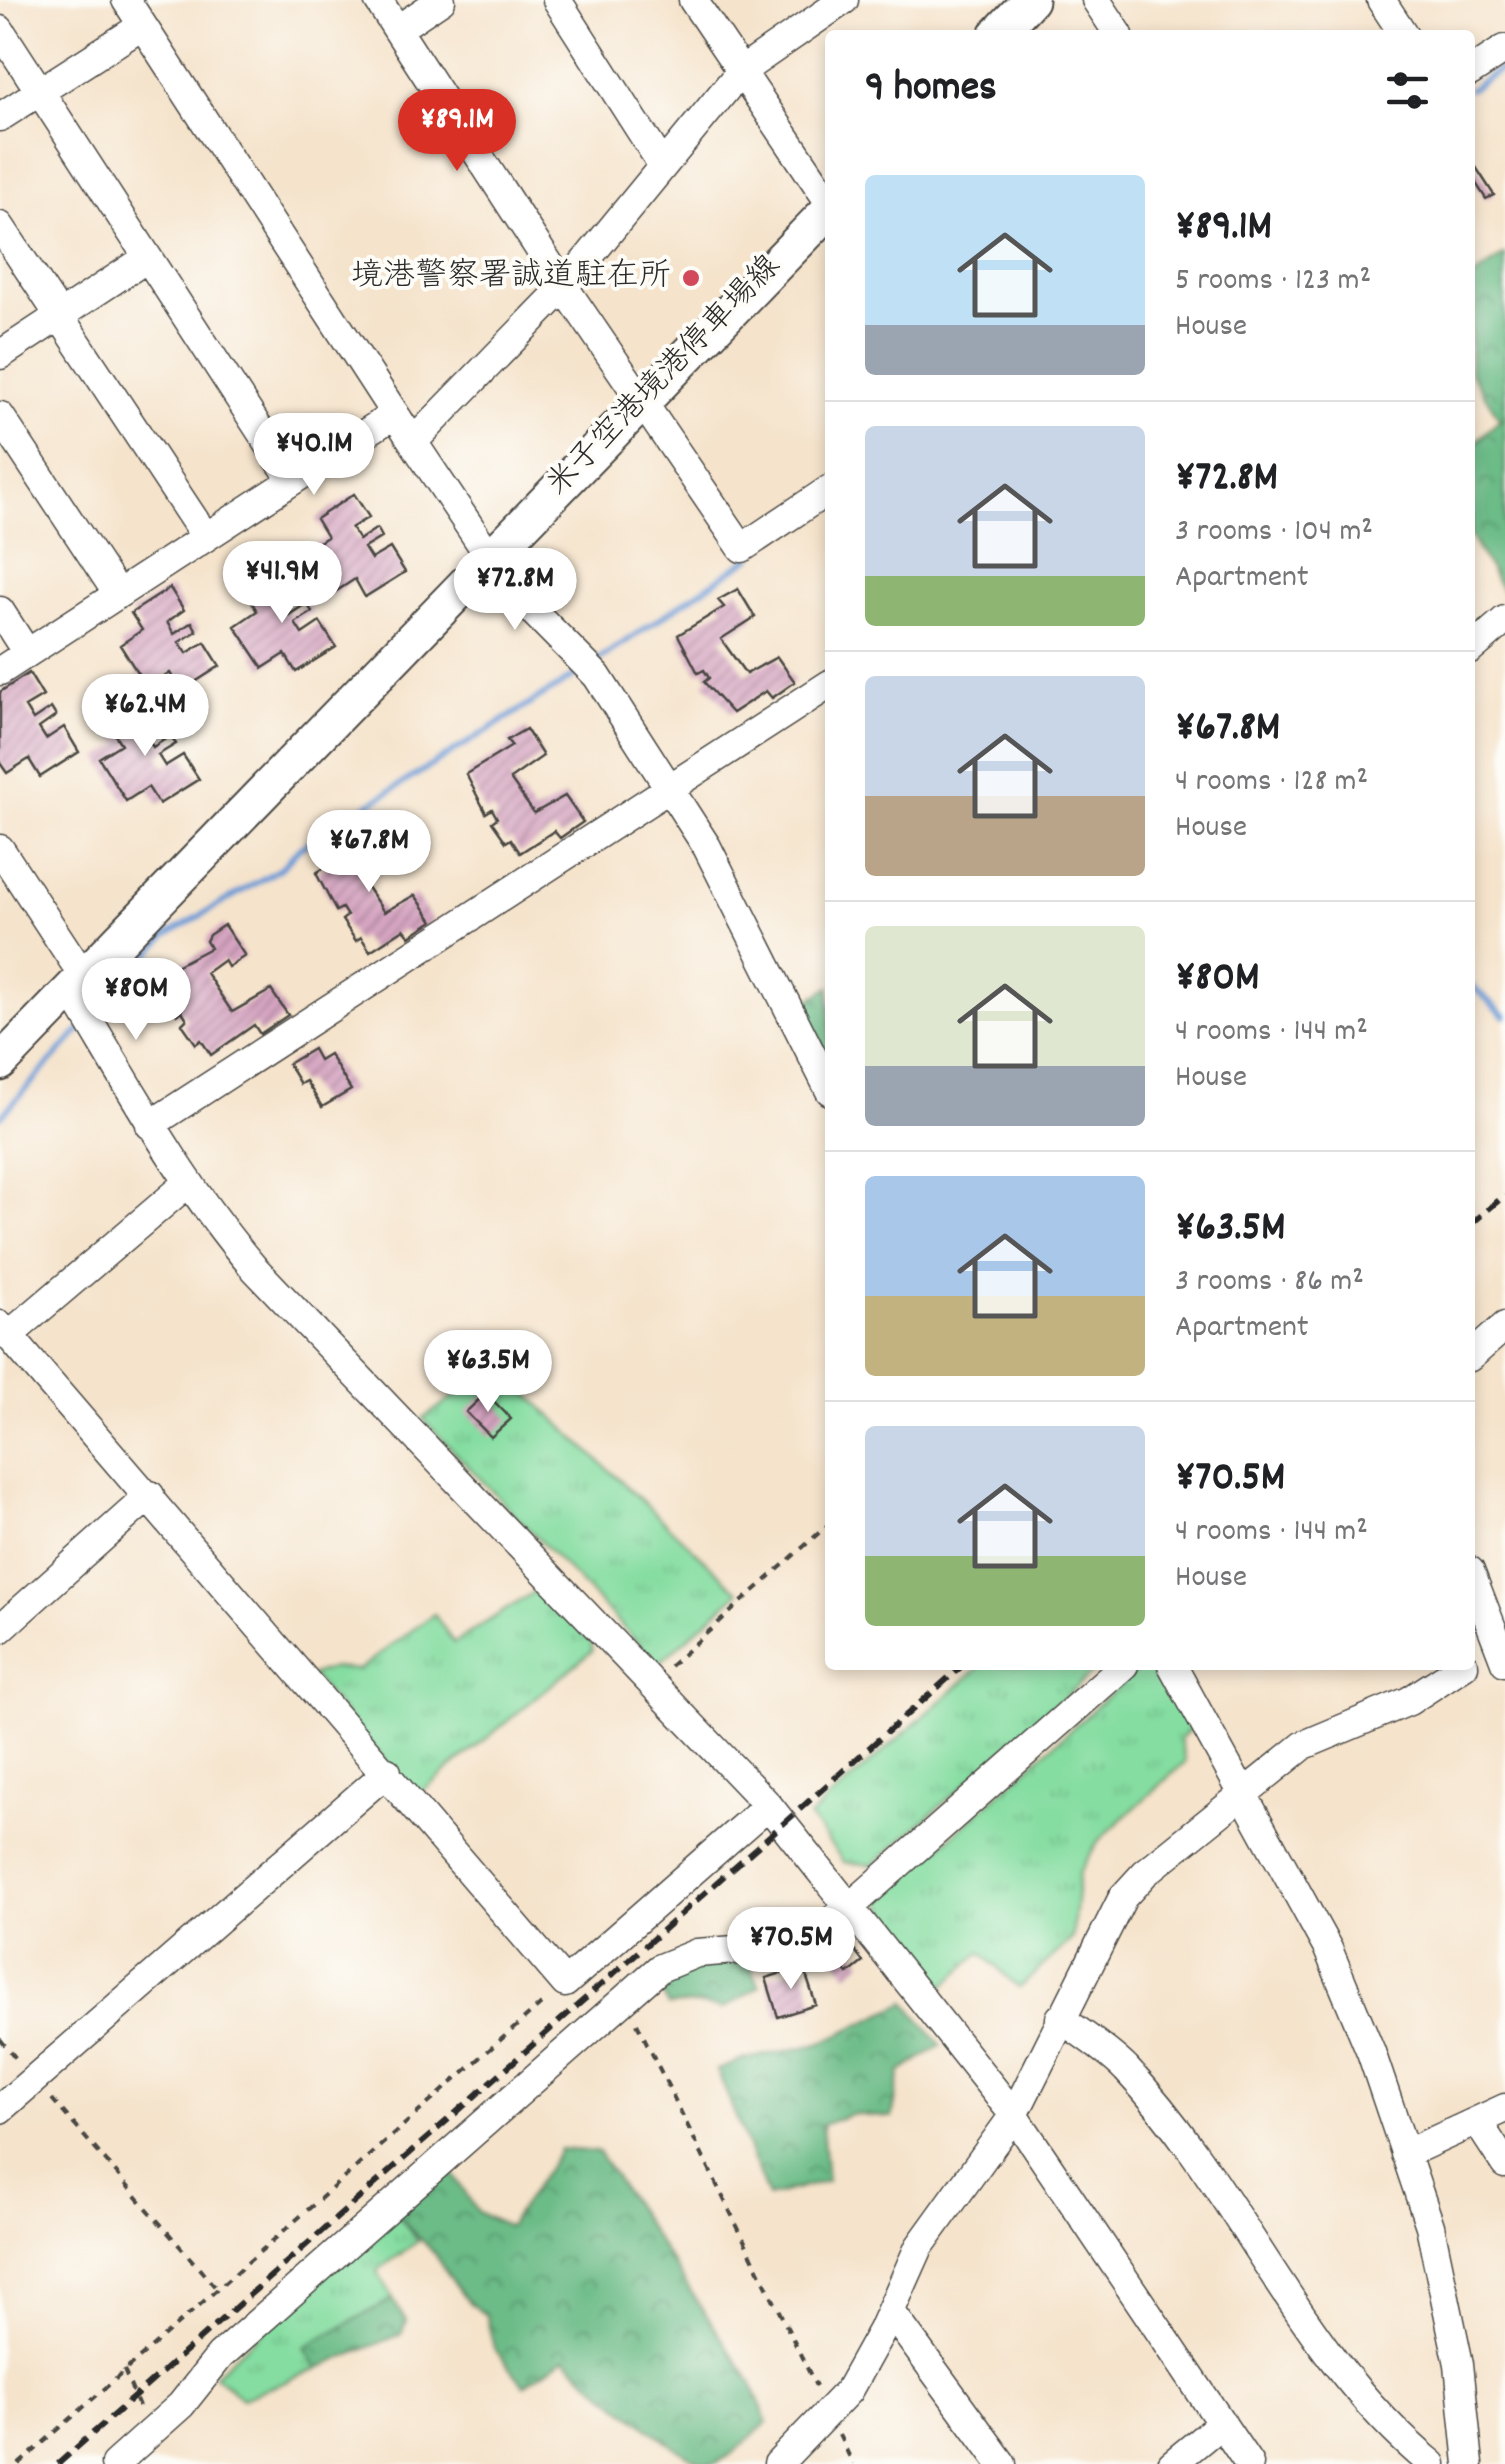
<!DOCTYPE html>
<html lang="en">
<head>
<meta charset="utf-8">
<style>
	:root { --surface:#fff; --page:#f6f6f6; --text:#202124; --muted:#757577; --line:#e0e0e0; --accent:#d93025 }
	body { margin:0; font-family:Dekko,"Klee One",sans-serif; background:var(--page); color:var(--text); height:100vh; display:flex; flex-direction:column; font-size:38px; white-space:nowrap }
	* { box-sizing:border-box; margin:0 }
	p { font-size:32px; color:var(--muted) }
	.icon { flex:none; width:55px; height:55px; fill:none; stroke:currentColor; stroke-width:2; stroke-linecap:round; stroke-linejoin:round }
	.map { position:relative; flex:1; overflow:hidden }
	.details { position:absolute; left:825px; top:30px; width:650px; height:1640px; display:flex; flex-direction:column; background:var(--surface); border-radius:10px; box-shadow:0 5px 15px #0003 }
	.details>* { flex:none }
	.price { position:absolute; translate:-50% -85px; padding:0 22px; border-radius:35px; background:#fff; color:#222; font-size:32px; line-height:65px; filter:drop-shadow(0 2px 5px #0008) }
	.price::after { content:''; position:absolute; left:50%; top:60px; width:30px; height:22px; margin-left:-15px; background:inherit; clip-path:polygon(0 0,100% 0,50% 100%) }
	.price.current { background:var(--accent); color:#fff }
	ul { padding:0; list-style:none }
	li { display:flex; align-items:center; gap:30px; height:250px; padding:0 40px }
	li+li { border-top:2px solid var(--line) }
	li span { display:grid; place-items:center; flex:none; width:280px; height:200px; border-radius:10px; color:#555 }
	li>.icon { margin-inline-start:auto }
	span .icon { width:120px; height:120px; fill:#fffc; stroke-width:1 }
	li b { font-size:42px }
	h2 { display:flex; justify-content:space-between; align-items:center; height:120px; padding:0 40px; font-size:42px }
	.map>svg:first-child { display:block }
	.grass { fill:url(#grass-tufts); stroke:#588466; stroke-width:2.5 }
	.forest { fill:url(#forest-crowns); stroke:#4c7459; stroke-width:2.5 }
	.lines { fill:none; stroke-linecap:round; stroke-linejoin:round }
	.stream { stroke:#6d9bd5; stroke-width:6 }
	.building { fill:url(#building-hatch) }
	.minor-casing { stroke:#494743; stroke-width:31 }
	.major-casing { stroke:#494743; stroke-width:39 }
	.path { stroke:#494743; stroke-width:4; stroke-dasharray:8 8; stroke-linecap:butt }
	.minor { stroke:#fff; stroke-width:28 }
	.major { stroke:#fff; stroke-width:35 }
	.rail { stroke:#2b2b2b; stroke-width:6; stroke-dasharray:15 8; stroke-linecap:butt }
	.poi-dot { fill:#d1495b; stroke:#fdfcf7; stroke-width:4 }
	.labels { text-anchor:middle; dominant-baseline:central; stroke-width:8; stroke-linejoin:round; paint-order:stroke }
	.poi-label { font-size:32px; fill:#2b2b2b; stroke:#fdfcf7; text-anchor:end }
	.street-label { font-size:32px; fill:#2b2b2b; stroke:#fdfcf7 }
</style>
</head>
<body>
<div class="map">
<svg width="1505" height="2464" viewBox="0 0 1505 2464">
	<defs>
		<pattern id="grass-tufts" width="24" height="20" patternUnits="userSpaceOnUse" patternTransform="scale(2.5)"><rect width="24" height="20" fill="#85dda1"/><path d="M3 7l-1-3M5 7V3M7 7l1-3M15 17l-1-3M17 17v-4M19 17l1-3" fill="none" stroke="#73be8b"/></pattern>
		<pattern id="forest-crowns" width="20" height="18" patternUnits="userSpaceOnUse" patternTransform="scale(2.5)"><rect width="20" height="18" fill="#6cbc87"/><path d="M2 6a3 3 0 1 1 6 0M12 15a3 3 0 1 1 6 0" fill="none" stroke="#59996f"/></pattern>
		<pattern id="building-hatch" width="6" height="6" patternUnits="userSpaceOnUse" patternTransform="scale(2.5)"><rect width="6" height="6" fill="#d6a4c1"/><path d="M-1 1l2-2M0 6l6-6M5 7l2-2" fill="none" stroke="#ae869d"/></pattern>
	</defs>
	<rect width="100%" height="100%" fill="#fdfcf7"/>
	<filter id="ink" filterUnits="userSpaceOnUse"><feTurbulence type="fractalNoise" baseFrequency=".01" numOctaves="2"/><feDisplacementMap in="SourceGraphic" scale="20" xChannelSelector="R" yChannelSelector="G"/><feConvolveMatrix kernelMatrix="1 2 1 2 8 2 1 2 1" color-interpolation-filters="sRGB"/></filter>
	<filter id="wash" filterUnits="userSpaceOnUse"><feTurbulence type="fractalNoise" baseFrequency=".0048" numOctaves="4" result="noise"/><feDisplacementMap in="SourceGraphic" scale="40" xChannelSelector="R" yChannelSelector="G"/><feGaussianBlur stdDeviation="2.25" result="paint"/><feColorMatrix in="noise" values="0 0 0 0 0 0 0 0 0 0 0 0 0 0 0 0 0 1.4 0 .05"/><feComposite in="paint" operator="in"/></filter>
	<g filter="url(#wash)">
		<rect width="100%" height="100%" fill="#f5e3cb"/>
		<path class="grass" d="M497 1365 739 1592 658 1664 423 1419Z
			M543 1586 591 1637 592 1651 416 1797 311 1675 332 1668 358 1670 434 1614 454 1643Z
			M982 1665H1101L873 1865 844 1862 809 1817Z
			M1142 1665H1162L1196 1724 1180 1739 1185 1762 1098 1841 1079 1873 1072 1939 1019 1988 981 1952 943 1987 880 1901Z
			M395 2211 418 2241 377 2271 393 2299 305 2347 317 2369 242 2398 214 2375Z"/>
		<path class="forest" d="M1505 255V595L1470 536V447L1500 419 1470 372V280Z
			M830 987V1068L798 1007Z
			M696 1960 749 1963 760 1986 723 2009 699 2004 668 2006 658 1985Z
			M906 2002 941 2045 901 2072 892 2118 851 2114 822 2125 827 2181 768 2197 717 2070 743 2060 819 2044Z
			M560 2149 598 2152 751 2382 768 2422C753 2434 729 2461 711 2464 684 2464 588 2379 565 2358L524 2385 494 2348 486 2315C462 2301 454 2282 439 2260 427 2242 408 2229 395 2211L450 2169 478 2213 508 2227Z
			M393 2299 406 2321 401 2334 317 2369 305 2347Z"/>
		<g class="lines">
			<path class="stream" d="M1470 89 1505 66
				M595 662 751 557
				M1470 984 1505 1016
				M95 1013 166 936 281 868 299 848 581 672
				M0 1117 84 1026"/>
		</g>
		<g id="blocks">
			<path class="building" d="M1470 158 1494 195 1486 199 1470 174Z
				M354 494 369 517 351 528 359 540 377 528 382 537 364 548 371 559 390 548 405 572 365 597 355 579 332 594 305 551 327 537 316 519Z
				M285 569 299 591 282 603 289 615 307 603 312 612 295 623 302 634 320 622 336 647 296 672 285 654 263 668 235 626 257 611 246 593Z
				M170 588 184 610 167 622 174 634 192 622 197 631 179 642 187 653 205 642 220 666 181 691 170 673 147 688 120 645 142 630 131 613Z
				M738 589 755 617 721 639 746 674 777 657 795 682 772 698 766 691 732 713 704 682 709 678 704 670 698 673 678 635 724 607 718 600Z
				M29 673 43 696 25 707 33 720 51 708 56 716 39 728 46 739 64 727 79 752 40 777 29 759 7 773 0 763V692Z
				M148 701 162 724 145 735 153 747 170 736 176 744 158 755 165 766 183 755 199 779 159 804 148 787 126 801 99 758 121 744 109 726Z
				M526 729 543 756 510 779 534 813 565 796 583 822 560 838 554 831 520 853 511 839 506 842 492 822 497 818 492 809 486 813 466 774 512 746 507 740Z
				M376 827 393 855 360 877 384 912 415 895 433 921 410 936 404 929 370 951 361 937 356 941 342 920 347 916 342 908 336 911 316 873 362 845 357 838Z
				M224 925 245 956 228 967 224 960 206 973 232 1012 271 990 288 1015 260 1034 254 1025 211 1055 201 1040 196 1044 182 1024 187 1019 182 1011 177 1015 157 976 210 948 206 941 209 935Z
				M313 1049 319 1060 329 1054 351 1090 322 1107 306 1081 300 1084 288 1064Z
				M486 1393 511 1419 491 1437 466 1412Z
				M846 1940 863 1962 848 1974 831 1952Z
				M803 1966 816 2005 778 2017 766 1978Z"/>
		</g>
	</g>
	<g filter="url(#ink)">
		<use href="#blocks" fill-opacity="0" stroke="#494743" stroke-width="2.5"/>
		<g class="lines">
			<g class="minor-casing">
				<path id="minor" d="M126 0 413 442 564 287 740 72 844 0
					M378 0 564 287 742 548 830 489
					M557 0 663 166
					M693 0 830 203
					M1096 0 1119 35
					M1381 0 1404 35
					M398 29 441 0
					M0 30 291 478
					M1470 72 1505 49
					M0 117 142 26
					M0 226 205 536
					M0 355 147 258
					M0 416 117 593
					M413 442 512 590 597 676 707 847 830 1091
					M0 611 27 653
					M1470 650 1505 620
					M0 671 395 414
					M0 849 84 977
					M71 990C129 1086 181 1183 254 1268L768 1805 1014 2115 1249 2464
					M150 1125 830 684
					M0 1325 565 1983 768 1805
					M9 1335 188 1183
					M1470 1357 1505 1326
					M1470 1571 1505 1662
					M0 1629 150 1495
					M1172 1665 1328 1949 1371 2052 1430 2226 1459 2364 1469 2464
					M1060 2018C1082 2034 1107 2050 1126 2069 1241 2191 1300 2357 1432 2464
					M0 2109 387 1772
					M1477 2121 1505 2164
					M1405 2154 1505 2108
					M891 2312 1002 2464
					M115 2464 181 2405 220 2356 660 1968 697 1953 773 1947 808 1939 851 1906 1124 1665
					M778 2464 848 2391 882 2330 919 2247 1014 2115 1123 1897 1145 1873 1304 1745 1409 1701 1464 1665
					M1172 2464 1222 2423"/>
			</g>
			<g class="major-casing">
				<path id="major" d="M997 35 1030 0
					M0 1063 830 209"/>
			</g>
			<path class="path" d="M670 1666 830 1523
				M637 2023 816 2386
				M0 2039 19 2062
				M52 2099 216 2288
				M124 2370 139 2407
				M839 2435 853 2464
				M19 2464 547 1999"/>
			<use href="#minor" class="minor"/>
			<use href="#major" class="major"/>
			<path class="rail" d="M1470 1225 1505 1195
				M58 2464 963 1665"/>
		</g>
	</g>
	<circle class="poi-dot" cx="691" cy="278" r="10"/>
	<g class="labels">
		<g class="poi-label">
			<text x="671" y="278">境港警察署誠道駐在所</text>
		</g>
		<g class="street-label">
			<text transform="translate(665 377) rotate(-46)">米子空港境港停車場線</text>
		</g>
	</g>
</svg>
<b class="price current" style="left:457px;top:174px">¥89.1M</b>
<b class="price" style="left:314px;top:498px">¥40.1M</b>
<b class="price" style="left:282px;top:626px">¥41.9M</b>
<b class="price" style="left:515px;top:633px">¥72.8M</b>
<b class="price" style="left:145px;top:759px">¥62.4M</b>
<b class="price" style="left:369px;top:895px">¥67.8M</b>
<b class="price" style="left:136px;top:1043px">¥80M</b>
<b class="price" style="left:488px;top:1415px">¥63.5M</b>
<b class="price" style="left:791px;top:1992px">¥70.5M</b>
<section class="details">
<h2>9 homes<svg class="icon" aria-label="filters" viewBox="0 0 24 24"><path d="M4 7h16M4 17h16"/><circle cx="9" cy="7" r="2"/><circle cx="15" cy="17" r="2"/></svg></h2>
<ul>
<li><span style="background:linear-gradient(#bfe0f5 75%,#9aa5b1 0)"><svg class="icon" aria-label="home" viewBox="0 0 24 24"><path d="M3 11l9-7 9 7M6 9v11h12V9"/></svg></span><div><b>¥89.1M</b><p>5 rooms · 123 m²</p><p>House</p></div></li>
<li><span style="background:linear-gradient(#c9d6e8 75%,#8fb573 0)"><svg class="icon" aria-label="home" viewBox="0 0 24 24"><path d="M3 11l9-7 9 7M6 9v11h12V9"/></svg></span><div><b>¥72.8M</b><p>3 rooms · 104 m²</p><p>Apartment</p></div></li>
<li><span style="background:linear-gradient(#c9d6e8 60%,#b9a48a 0)"><svg class="icon" aria-label="home" viewBox="0 0 24 24"><path d="M3 11l9-7 9 7M6 9v11h12V9"/></svg></span><div><b>¥67.8M</b><p>4 rooms · 128 m²</p><p>House</p></div></li>
<li><span style="background:linear-gradient(#dfe7d0 70%,#9aa5b1 0)"><svg class="icon" aria-label="home" viewBox="0 0 24 24"><path d="M3 11l9-7 9 7M6 9v11h12V9"/></svg></span><div><b>¥80M</b><p>4 rooms · 144 m²</p><p>House</p></div></li>
<li><span style="background:linear-gradient(#a9c7e8 60%,#c2b280 0)"><svg class="icon" aria-label="home" viewBox="0 0 24 24"><path d="M3 11l9-7 9 7M6 9v11h12V9"/></svg></span><div><b>¥63.5M</b><p>3 rooms · 86 m²</p><p>Apartment</p></div></li>
<li><span style="background:linear-gradient(#c9d6e8 65%,#8fb573 0)"><svg class="icon" aria-label="home" viewBox="0 0 24 24"><path d="M3 11l9-7 9 7M6 9v11h12V9"/></svg></span><div><b>¥70.5M</b><p>4 rooms · 144 m²</p><p>House</p></div></li>
</ul>
</section>
</div>
</body>
</html>
